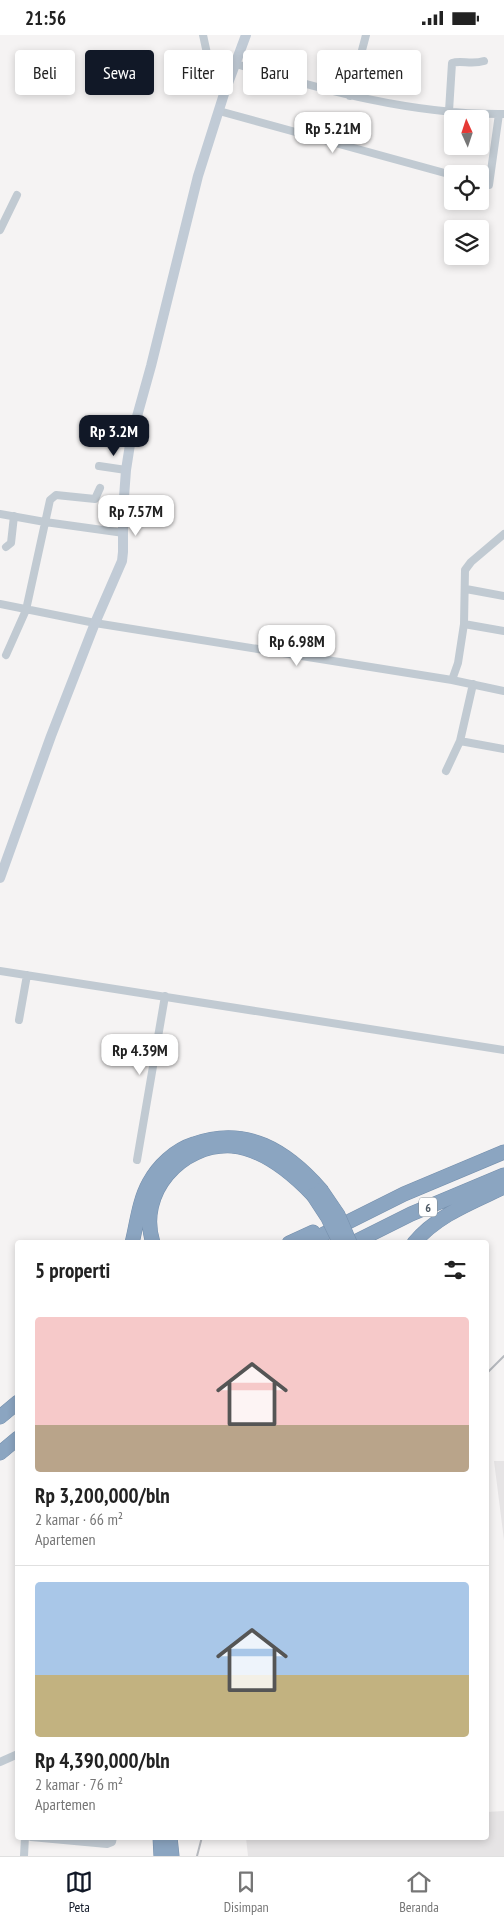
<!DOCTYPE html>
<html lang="id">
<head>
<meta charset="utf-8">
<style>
	:root { --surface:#fff; --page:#f2f2f2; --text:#222; --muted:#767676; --line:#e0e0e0; --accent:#111827 }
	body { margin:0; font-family:"PT Sans Narrow",sans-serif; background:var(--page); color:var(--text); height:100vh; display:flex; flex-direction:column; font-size:19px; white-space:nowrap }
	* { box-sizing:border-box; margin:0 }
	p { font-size:16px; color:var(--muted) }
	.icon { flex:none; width:28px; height:28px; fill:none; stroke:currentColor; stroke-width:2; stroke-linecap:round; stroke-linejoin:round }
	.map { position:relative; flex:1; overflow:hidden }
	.details { position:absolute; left:15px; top:1205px; width:474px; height:600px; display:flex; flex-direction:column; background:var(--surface); border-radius:5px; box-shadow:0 2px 8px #0003 }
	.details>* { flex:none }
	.hud { position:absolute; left:15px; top:15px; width:475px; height:45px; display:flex; gap:10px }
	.needle { width:32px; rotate:357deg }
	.controls { position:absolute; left:444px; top:75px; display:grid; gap:10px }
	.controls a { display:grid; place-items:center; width:45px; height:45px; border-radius:5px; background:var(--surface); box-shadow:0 2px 8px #0003; font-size:25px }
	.price { position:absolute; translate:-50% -42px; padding:0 11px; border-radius:10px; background:#fff; color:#222; font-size:16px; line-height:32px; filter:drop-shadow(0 1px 2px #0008) }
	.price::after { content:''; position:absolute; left:50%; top:30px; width:15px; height:11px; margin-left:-8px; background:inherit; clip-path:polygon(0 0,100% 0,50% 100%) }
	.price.selected { background:var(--accent); color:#fff }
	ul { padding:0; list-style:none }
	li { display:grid; align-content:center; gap:10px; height:265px; padding:0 20px }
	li+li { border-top:1px solid var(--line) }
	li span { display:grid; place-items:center; height:155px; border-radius:5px; color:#555 }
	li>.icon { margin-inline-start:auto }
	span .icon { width:90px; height:90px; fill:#fffc; stroke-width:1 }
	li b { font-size:21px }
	h2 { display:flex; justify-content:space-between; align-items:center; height:60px; padding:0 20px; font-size:21px }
	.chip { padding:0 18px; border-radius:5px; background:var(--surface); box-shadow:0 2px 8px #0003; font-size:18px; line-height:45px }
	.chip.selected { background:var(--accent); color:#fff }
	.status { display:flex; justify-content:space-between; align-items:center; height:35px; padding:0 25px; background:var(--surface); direction:ltr }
	.status svg { height:14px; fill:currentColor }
	.menu { display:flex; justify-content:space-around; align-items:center; height:70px; border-top:1px solid var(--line); background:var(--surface); font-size:14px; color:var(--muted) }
	.menu a { display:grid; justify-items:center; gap:2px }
	.menu .selected { color:var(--accent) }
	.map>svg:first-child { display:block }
	.education { fill:#e6e4e5 }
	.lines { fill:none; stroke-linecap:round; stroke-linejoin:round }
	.highway-casing { stroke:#7690ad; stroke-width:15 }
	.street { stroke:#c1cad2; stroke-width:8 }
	.secondary { stroke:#c1cbd6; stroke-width:10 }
	.highway { stroke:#8ba5c1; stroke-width:14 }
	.rail { stroke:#b5b8bd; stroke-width:2 }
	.highway-bridge-casing { stroke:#7690ad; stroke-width:15; stroke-linecap:butt }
	.highway-bridge { stroke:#8ba5c1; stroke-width:14 }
	.labels { text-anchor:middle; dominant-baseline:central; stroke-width:4.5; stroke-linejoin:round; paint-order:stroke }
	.shield { fill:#fff; stroke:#808990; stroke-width:1 }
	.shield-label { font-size:12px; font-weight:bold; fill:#4a5661 }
</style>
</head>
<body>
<div class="status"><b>21:56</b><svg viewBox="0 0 49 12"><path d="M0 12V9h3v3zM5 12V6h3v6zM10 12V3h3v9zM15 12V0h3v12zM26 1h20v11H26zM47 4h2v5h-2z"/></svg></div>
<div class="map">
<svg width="504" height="1821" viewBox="0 0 504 1821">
	<rect width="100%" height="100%" fill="#f5f3f3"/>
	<path class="education" d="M494 1426H504V1505Z
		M504 1776V1821H248L246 1803 486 1802V1777Z"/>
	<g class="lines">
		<g class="highway-casing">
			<path id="highway" d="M132 1208C137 1188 139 1166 149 1148 158 1131 175 1115 194 1109 246 1090 287 1116 321 1155
				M153 1208C137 1158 181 1108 232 1111 264 1114 292 1138 313 1160
				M289 1208 313 1197
				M306 1208 404 1159 504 1117
				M353 1208 411 1179 504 1140
				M414 1208C437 1180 473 1167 504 1152
				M0 1382 18 1367
				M0 1418 18 1403
				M160 1802 161 1821
				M170 1802 172 1821"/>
		</g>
		<path class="street" d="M203 0 213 46 224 59
			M236 29C323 55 413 80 504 79
			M350 61 366 0
			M219 76 452 140
			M449 76 452 28C461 25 472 30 484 26
			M480 148 489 150 499 79
			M0 195 17 160
			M99 431 126 435
			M0 479 45 487 124 498
			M6 512 11 508 14 481
			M466 554 504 561
			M0 569 95 588 452 645 504 656
			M464 589 504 596
			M6 620 26 575 50 465 56 460 95 464 100 453
			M452 645 458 628 464 589 465 535 471 527 504 499
			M460 706 473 649
			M446 736 460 706 504 714
			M0 936 504 1015
			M19 985 27 940
			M137 1125 165 961
			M0 1727 18 1719
			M31 1802 107 1809 112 1807 113 1802
			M24 1821 25 1802"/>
		<path class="secondary" d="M0 843 51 701 95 588 122 526 123 517V476L126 435 131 403 151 331 198 141 224 59 246 0"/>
		<use href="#highway" class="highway"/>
		<path class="rail" d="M486 1339 504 1321
			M197 1821 202 1802"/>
		<g class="highway-bridge-casing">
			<path id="highway-bridge" d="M321 1155 338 1180 350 1208
				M313 1160 328 1183 340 1208"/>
		</g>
		<use href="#highway-bridge" class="highway-bridge"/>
	</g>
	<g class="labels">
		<rect class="shield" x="419" y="1162.5" width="18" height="19" rx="4"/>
		<g class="shield-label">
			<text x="428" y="1172">6</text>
		</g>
	</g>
</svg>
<div class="controls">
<a><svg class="needle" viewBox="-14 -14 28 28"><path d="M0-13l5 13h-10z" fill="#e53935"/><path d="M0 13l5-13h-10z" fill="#767676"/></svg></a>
<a><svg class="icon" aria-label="locate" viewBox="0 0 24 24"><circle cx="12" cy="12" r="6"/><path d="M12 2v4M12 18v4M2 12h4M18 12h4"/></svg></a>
<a><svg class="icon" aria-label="layers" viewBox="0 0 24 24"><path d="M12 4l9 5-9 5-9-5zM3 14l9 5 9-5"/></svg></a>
</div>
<b class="price" style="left:333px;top:119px">Rp 5.21M</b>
<b class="price selected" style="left:114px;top:422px">Rp 3.2M</b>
<b class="price" style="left:136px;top:502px">Rp 7.57M</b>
<b class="price" style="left:297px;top:632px">Rp 6.98M</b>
<b class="price" style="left:140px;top:1041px">Rp 4.39M</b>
<div class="hud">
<a class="chip">Beli</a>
<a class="chip selected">Sewa</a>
<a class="chip">Filter</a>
<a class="chip">Baru</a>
<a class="chip">Apartemen</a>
</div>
<section class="details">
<h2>5 properti<svg class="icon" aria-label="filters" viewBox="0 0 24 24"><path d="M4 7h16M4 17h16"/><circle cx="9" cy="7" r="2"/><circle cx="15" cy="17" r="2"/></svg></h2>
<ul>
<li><span style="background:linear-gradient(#f6c9c9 70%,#b9a48a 0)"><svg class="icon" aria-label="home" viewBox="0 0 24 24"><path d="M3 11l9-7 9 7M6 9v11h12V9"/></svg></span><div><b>Rp 3,200,000/bln</b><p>2 kamar · 66 m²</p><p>Apartemen</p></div></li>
<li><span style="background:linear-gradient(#a9c7e8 60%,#c2b280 0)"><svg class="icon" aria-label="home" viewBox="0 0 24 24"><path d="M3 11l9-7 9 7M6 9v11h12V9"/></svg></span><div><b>Rp 4,390,000/bln</b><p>2 kamar · 76 m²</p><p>Apartemen</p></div></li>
</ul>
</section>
</div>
<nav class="menu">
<a class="selected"><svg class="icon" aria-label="map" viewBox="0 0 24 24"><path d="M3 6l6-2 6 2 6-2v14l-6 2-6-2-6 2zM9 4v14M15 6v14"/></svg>Peta</a>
<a><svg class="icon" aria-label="saved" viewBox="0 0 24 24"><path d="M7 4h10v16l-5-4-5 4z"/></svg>Disimpan</a>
<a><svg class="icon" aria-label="home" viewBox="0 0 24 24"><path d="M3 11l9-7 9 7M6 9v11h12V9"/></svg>Beranda</a>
</nav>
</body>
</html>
